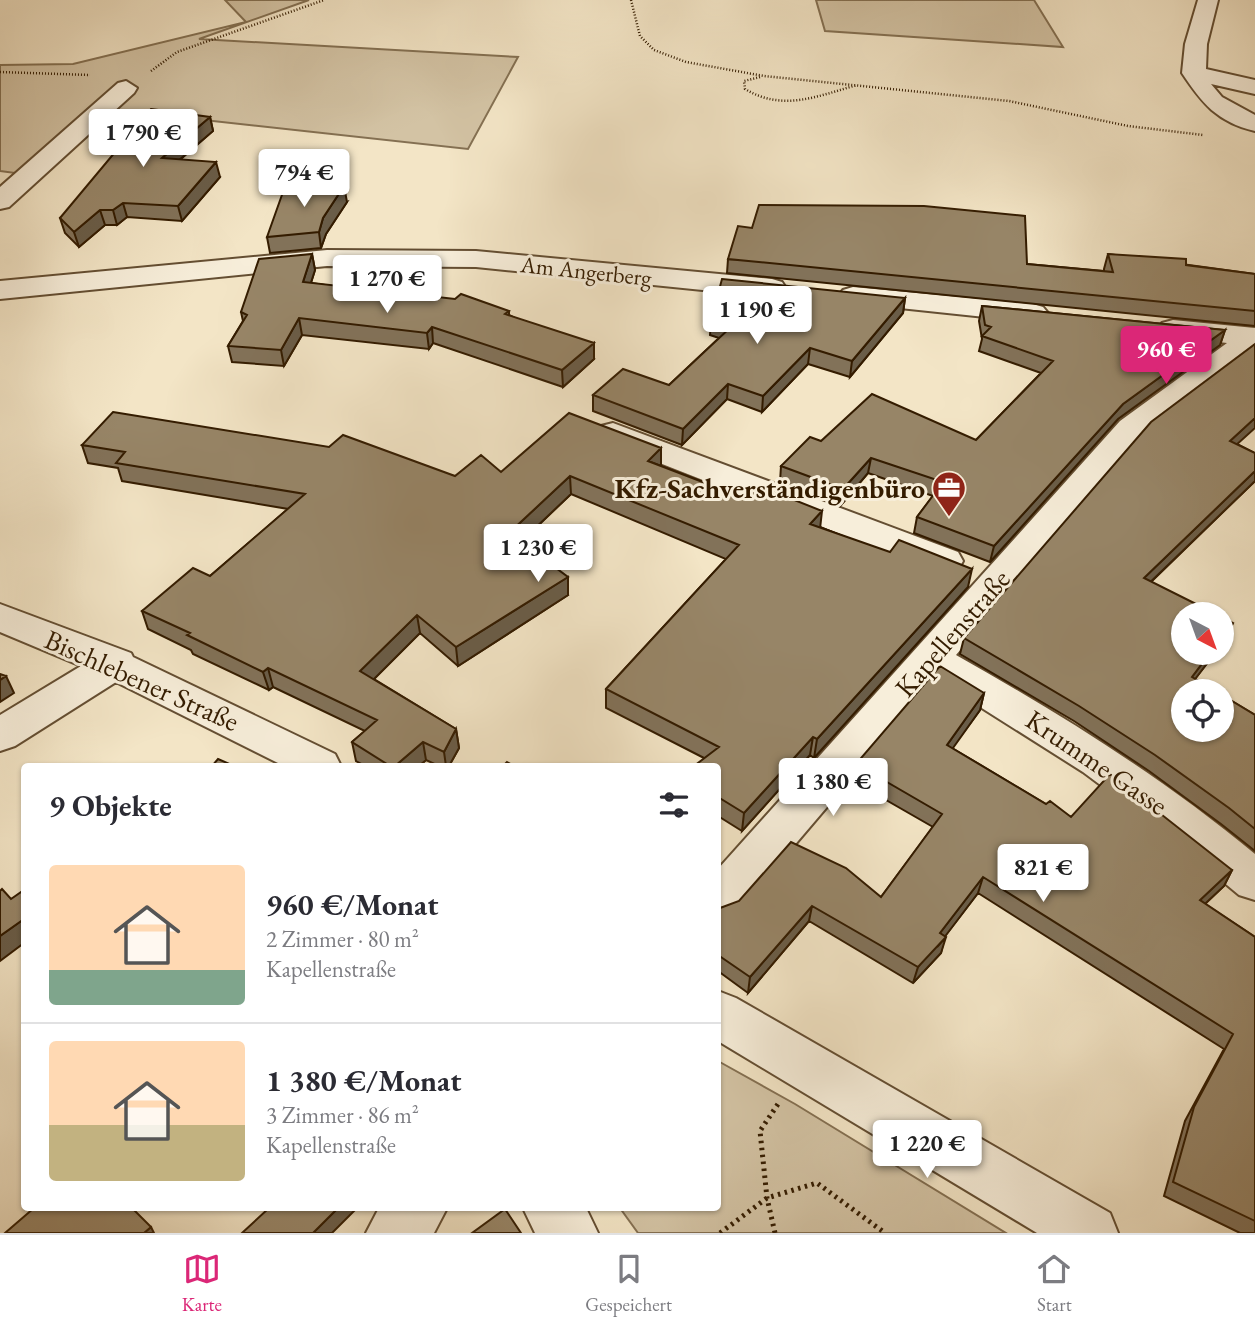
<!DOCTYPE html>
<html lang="de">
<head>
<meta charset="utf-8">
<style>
	:root { --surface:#fff; --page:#f7f7f7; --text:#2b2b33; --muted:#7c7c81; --line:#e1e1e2; --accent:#db2777 }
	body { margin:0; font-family:"EB Garamond",serif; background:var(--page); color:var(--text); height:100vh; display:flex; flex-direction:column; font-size:26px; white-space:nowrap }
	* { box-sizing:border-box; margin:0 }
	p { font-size:23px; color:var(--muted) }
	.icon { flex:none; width:38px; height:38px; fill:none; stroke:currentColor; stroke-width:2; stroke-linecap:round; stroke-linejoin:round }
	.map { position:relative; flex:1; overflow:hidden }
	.side { position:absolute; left:21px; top:763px; width:700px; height:448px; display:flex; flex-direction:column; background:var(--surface); border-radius:7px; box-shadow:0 2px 5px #0004 }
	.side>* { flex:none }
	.needle { width:46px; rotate:139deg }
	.tools { position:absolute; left:1171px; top:602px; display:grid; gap:14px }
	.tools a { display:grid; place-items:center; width:63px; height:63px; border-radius:50%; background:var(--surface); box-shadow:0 2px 5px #0004; font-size:35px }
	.price { position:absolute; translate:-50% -60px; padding:0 16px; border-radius:7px; background:#fff; color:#222; font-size:23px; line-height:46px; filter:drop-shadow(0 2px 4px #0008) }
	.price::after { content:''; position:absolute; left:50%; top:42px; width:21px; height:16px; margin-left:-10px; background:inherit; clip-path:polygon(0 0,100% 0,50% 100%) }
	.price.selected { background:var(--accent); color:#fff }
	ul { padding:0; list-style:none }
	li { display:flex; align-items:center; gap:21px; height:175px; padding:0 28px }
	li+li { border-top:2px solid var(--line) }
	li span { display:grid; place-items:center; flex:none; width:196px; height:140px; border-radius:7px; color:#555 }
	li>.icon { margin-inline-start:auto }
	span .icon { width:84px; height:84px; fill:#fffc; stroke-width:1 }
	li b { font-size:30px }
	h2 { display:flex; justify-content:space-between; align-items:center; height:84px; padding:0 28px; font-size:30px }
	.tab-bar { display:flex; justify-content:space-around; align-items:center; height:98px; border-top:2px solid var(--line); background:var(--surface); font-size:19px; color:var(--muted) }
	.tab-bar a { display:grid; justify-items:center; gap:4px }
	.tab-bar .selected { color:var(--accent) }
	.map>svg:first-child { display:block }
	.green { fill:#d3c3a4; stroke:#847052; stroke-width:2 }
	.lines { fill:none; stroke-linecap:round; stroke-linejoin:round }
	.minor-casing { stroke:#644e32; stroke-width:4 }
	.path-far1 { stroke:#341c00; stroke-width:2.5; stroke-dasharray:1 2; stroke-linecap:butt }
	.path { stroke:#341c00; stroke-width:5; stroke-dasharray:2.5 4.5; stroke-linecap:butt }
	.minor { fill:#f7eeda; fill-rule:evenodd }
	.wall { fill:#827259; stroke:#341c00; stroke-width:2 }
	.shaded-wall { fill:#6a5d48; stroke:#341c00; stroke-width:2 }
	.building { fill:#978567; stroke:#341c00; stroke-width:2 }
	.labels { text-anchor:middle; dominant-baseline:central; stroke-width:6; stroke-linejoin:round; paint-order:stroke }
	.far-street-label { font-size:23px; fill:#341c00; stroke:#f7eeda }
	.poi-label { font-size:28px; font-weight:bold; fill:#341c00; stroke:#f7eeda; text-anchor:end }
	.street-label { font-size:28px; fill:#341c00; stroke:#f7eeda }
</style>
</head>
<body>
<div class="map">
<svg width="1255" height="1233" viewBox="0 0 1255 1233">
	<rect width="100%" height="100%" fill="#f3e5c6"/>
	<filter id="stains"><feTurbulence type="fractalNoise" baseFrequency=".00286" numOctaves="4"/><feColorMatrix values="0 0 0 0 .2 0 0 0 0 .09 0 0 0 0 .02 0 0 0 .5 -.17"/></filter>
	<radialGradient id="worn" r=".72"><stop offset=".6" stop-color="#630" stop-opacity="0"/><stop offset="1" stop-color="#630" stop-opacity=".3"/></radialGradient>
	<path class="green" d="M225 0H309L199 39 518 57 468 149 95 108 15 173 0 171V65L73 64 246 22Z
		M816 0H1034L1063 47 825 31Z
		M718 1061 795 1104 1006 1233H638L620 1208H718Z"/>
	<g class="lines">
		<g class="minor-casing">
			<path id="minor" d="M1198 0H1218L1207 44 1206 69 1255 80V94L1211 84 1222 97 1255 115V131C1217 122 1202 103 1182 73L1185 44Z
				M126 81 137 88 134 93 9 207 0 209V187L118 83Z
				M327 250 476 251 772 279 782 282 786 288 782 294 772 297 476 267 327 266 0 299V281Z
				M853 287 1033 304 1043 307 1048 313 1043 319 1033 322 843 302 838 296 843 290Z
				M1173 320 1255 328V351L1144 435 956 655C1061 714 1162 777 1255 854V900L1239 895 1162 831 1083 772 936 679 735 915 718 921V869L1120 421 1227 343 1162 335 1158 329 1162 323Z
				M613 423 958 552 963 561 958 570 945 573 932 570 601 440 596 433 601 426Z
				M0 604 131 653 133 657 335 754 341 766H284L116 682 15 746 0 751V715L81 666 0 632Z
				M718 991 736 998 1110 1213 1118 1233H1037L718 1041Z
				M379 1208H447L434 1233H366Z
				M523 1208H586L598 1233H535Z"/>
		</g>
		<path class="path-far1" d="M631 0 640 36 654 50 686 62 764 76 1009 101 1128 126 1203 135
			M151 71 177 52 324 0
			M0 72 90 75
			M760 77 744 81 745 89C783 112 818 96 857 85"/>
		<path class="path" d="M720 1233 767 1198 817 1183 885 1233
			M775 1233 767 1198 760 1131 778 1104"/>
		<use href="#minor" class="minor"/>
	</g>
	<path class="wall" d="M210 117 213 131 181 159 220 177 182 221 127 217 117 225H105L79 247 65 233 60 218Z
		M347 202 326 234 321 248 270 253 267 237Z
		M312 254 315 270 311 283 509 311V315L594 359 563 387 433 343 429 349 302 335 284 366 232 362 228 346 243 321 241 312Z
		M1108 254 1255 274V326L727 273 728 259 1027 264 1104 271V269Z
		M905 298 903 313 850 377 808 364 762 412 727 399 682 445 593 411V395L669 385 719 338 710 335 711 320Z
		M982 306 1225 330 1220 345 1118 419 990 562 914 533 917 517 933 496 868 473 841 505 780 482 781 466 821 441 976 440 1041 373 979 351 982 339 979 321Z
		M1237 444 1255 453V481L1151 582 1215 653 1195 679 1255 715V851L1221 824 1149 771 1074 721 960 654 964 638Z
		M82 445 455 476 501 472 661 448V466L820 527 968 587 814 758 810 755 742 831 718 816V766L704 758 606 708V689L726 559 571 494 521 542 568 595 458 666 420 633 374 679 456 729 459 748 449 766H439L426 760 419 766H365L356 761 352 742 365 731 273 687 269 690 193 654 191 650 148 629 142 611 210 576 288 509 122 481 118 468 88 463Z
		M984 693 980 710 952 748 1046 804 1071 817 1232 870 1224 886 1205 904 1255 937V1233H1240L1164 1196 1185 1121 1224 1049 978 893 945 936 941 953 913 983 809 921 748 993 718 971V906L720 908 881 897 933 827 853 781 856 764Z"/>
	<path class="shaded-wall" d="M210 117 213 131 165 172 162 158Z
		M216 162 220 177 182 221 178 206Z
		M344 186 347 202 326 234 321 248 319 232 323 218Z
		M123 203 127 217 117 225 113 210Z
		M100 210 105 225 79 247 74 232Z
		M312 254 315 270 306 298 303 282Z
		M905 298 903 313 850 377 852 361Z
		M299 318 302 335 284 366 281 350Z
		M432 327 433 343 429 349 427 333Z
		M1225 330 1220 345 1118 419 990 562 994 546 1123 404Z
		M594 343V359L563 387 562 370Z
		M810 348 808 364 762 412 763 396Z
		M728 384 727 399 682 445 683 429Z
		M1255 418V428L1224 456 1230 441Z
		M661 448V466L648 461Z
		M871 458 868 473 841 505 843 489Z
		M1255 471V481L1138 594 1144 578Z
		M570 476 571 494 511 551 509 533Z
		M822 511 820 529 810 524Z
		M972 569 968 587 814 758 817 739Z
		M568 577V595L458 666 456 647Z
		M417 615 420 633 364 689 360 671Z
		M1233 623 1226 638 1222 644V638Z
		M1210 653H1215L1186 691 1192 677Z
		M268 668 273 687 269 690 263 672Z
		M6 676 14 693 0 702V680Z
		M984 693 980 710 943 762 947 745Z
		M456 729 459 748 449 766H446L444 752Z
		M813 737 810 755 742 831 744 813Z
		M423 742 426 760 419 766H395Z
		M1232 870 1224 886 1192 916 1200 900Z
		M983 877 978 893 937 947 946 937 941 953 913 983 918 967 940 933Z
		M812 906 809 921 748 993 750 977Z
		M24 919V943L0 961V936Z
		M338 1208H357L332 1233H313Z
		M151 1227 154 1233H144Z"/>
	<path class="building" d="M151 109 210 117 162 158 216 162 178 206 123 203 113 210H100L74 232 60 218Z
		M302 182 344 186 323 218 319 232 267 237 283 192 293 193Z
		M759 205 924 206 1025 216 1027 264 1113 272 1108 254 1186 259V265L1255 274V311L728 259 738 226 752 228Z
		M312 254 303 282 455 299 461 294 509 311 505 314 594 343 562 370 432 327 427 333 299 318 281 350 228 346 247 315 241 312 259 259Z
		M722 279 905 298 852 361 810 348 763 396 728 384 683 429 593 395 623 369 669 385 732 326 711 320Z
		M982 306 1225 330 1123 404 994 546 917 517 943 482 871 458 843 489 781 466 810 437 821 441 872 394 976 440 1053 361 982 336 991 327 985 325Z
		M1255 344V418L1230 441 1255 453V471L1144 578 1216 614H1183V653H1210L1192 677 1216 691H1183V730H1222V695L1255 715V829L1229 808 1155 755 1079 706 964 638 1151 422Z
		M113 412 329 447 343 435 455 476 481 455 501 472 569 413 661 448 648 461 747 499 759 486 822 511 810 524 890 552 899 540 972 569 817 739 813 737 744 813 718 797V766H694L719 747 606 689 739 545 570 476 509 533 568 577 456 647 417 615 360 671 456 729 444 752 423 742 395 766H390L352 742 377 720 268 668 263 672 187 635 190 633 142 611 193 568 210 576 305 494 116 463 125 452 82 445Z
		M1222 617 1233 623 1222 638Z
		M940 666 984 693 947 745 1046 804 1050 801 1071 817 1110 774 1232 870 1200 900 1255 937V1221L1173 1182 1194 1107 1233 1034 983 877 940 933 946 937 918 967 812 906 750 977 718 955V906L720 908 739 901 791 842 846 868 881 897 942 814 856 764Z
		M0 674 6 676 0 680Z
		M218 759 234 766H212Z
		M507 762 514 766H503Z
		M2 889 11 899 24 890V919L0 936V891Z
		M34 1208H132L151 1227 144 1233H5Z
		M269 1208H338L313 1233H242Z
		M505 1209 521 1233H472Z"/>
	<defs>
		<g id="office-pin" transform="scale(1.75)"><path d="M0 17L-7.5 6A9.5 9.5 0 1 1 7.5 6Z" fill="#8f2418" stroke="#f7eeda"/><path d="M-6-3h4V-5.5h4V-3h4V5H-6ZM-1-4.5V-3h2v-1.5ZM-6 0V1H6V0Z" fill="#fff"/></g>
	</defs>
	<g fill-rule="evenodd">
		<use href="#office-pin" x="949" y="488"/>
	</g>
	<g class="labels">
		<g class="far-street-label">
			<text transform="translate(586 271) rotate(6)">Am Angerberg</text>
		</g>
		<g class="poi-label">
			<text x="925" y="488">Kfz-Sachverständigenbüro</text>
		</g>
		<g class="street-label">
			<text transform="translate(952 633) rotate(-49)">Kapellenstraße</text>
			<text transform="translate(142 680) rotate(24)">Bischlebener Straße</text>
			<text transform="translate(1097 762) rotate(34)">Krumme Gasse</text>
		</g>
	</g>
	<rect width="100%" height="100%" filter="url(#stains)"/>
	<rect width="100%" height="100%" fill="url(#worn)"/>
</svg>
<div class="tools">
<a><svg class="needle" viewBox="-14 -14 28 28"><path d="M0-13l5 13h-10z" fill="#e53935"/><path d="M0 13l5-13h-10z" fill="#7c7c81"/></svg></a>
<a><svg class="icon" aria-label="locate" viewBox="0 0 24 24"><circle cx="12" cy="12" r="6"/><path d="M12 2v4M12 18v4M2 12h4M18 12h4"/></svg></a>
</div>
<b class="price" style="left:143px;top:169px">1 790 €</b>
<b class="price" style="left:304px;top:209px">794 €</b>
<b class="price" style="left:387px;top:315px">1 270 €</b>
<b class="price" style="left:757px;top:346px">1 190 €</b>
<b class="price selected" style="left:1166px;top:386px">960 €</b>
<b class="price" style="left:538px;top:584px">1 230 €</b>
<b class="price" style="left:833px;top:818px">1 380 €</b>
<b class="price" style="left:1043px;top:904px">821 €</b>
<b class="price" style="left:927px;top:1180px">1 220 €</b>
<section class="side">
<h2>9 Objekte<svg class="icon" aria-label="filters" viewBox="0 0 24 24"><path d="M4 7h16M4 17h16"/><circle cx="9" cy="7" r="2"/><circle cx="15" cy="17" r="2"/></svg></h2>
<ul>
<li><span style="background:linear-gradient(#ffd9b3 75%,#7fa58c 0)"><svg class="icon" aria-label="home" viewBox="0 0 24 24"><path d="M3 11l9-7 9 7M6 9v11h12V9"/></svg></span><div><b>960 €/Monat</b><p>2 Zimmer · 80 m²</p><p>Kapellenstraße</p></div></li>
<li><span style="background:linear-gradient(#ffd9b3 60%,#c2b280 0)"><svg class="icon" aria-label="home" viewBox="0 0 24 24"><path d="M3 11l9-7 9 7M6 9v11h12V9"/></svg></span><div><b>1 380 €/Monat</b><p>3 Zimmer · 86 m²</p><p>Kapellenstraße</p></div></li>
</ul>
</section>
</div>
<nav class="tab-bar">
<a class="selected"><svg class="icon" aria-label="map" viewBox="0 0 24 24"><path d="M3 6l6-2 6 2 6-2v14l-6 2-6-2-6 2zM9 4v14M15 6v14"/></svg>Karte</a>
<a><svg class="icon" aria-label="saved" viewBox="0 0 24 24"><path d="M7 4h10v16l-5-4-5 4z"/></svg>Gespeichert</a>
<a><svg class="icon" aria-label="home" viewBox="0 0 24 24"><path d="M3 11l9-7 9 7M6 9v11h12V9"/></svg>Start</a>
</nav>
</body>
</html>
